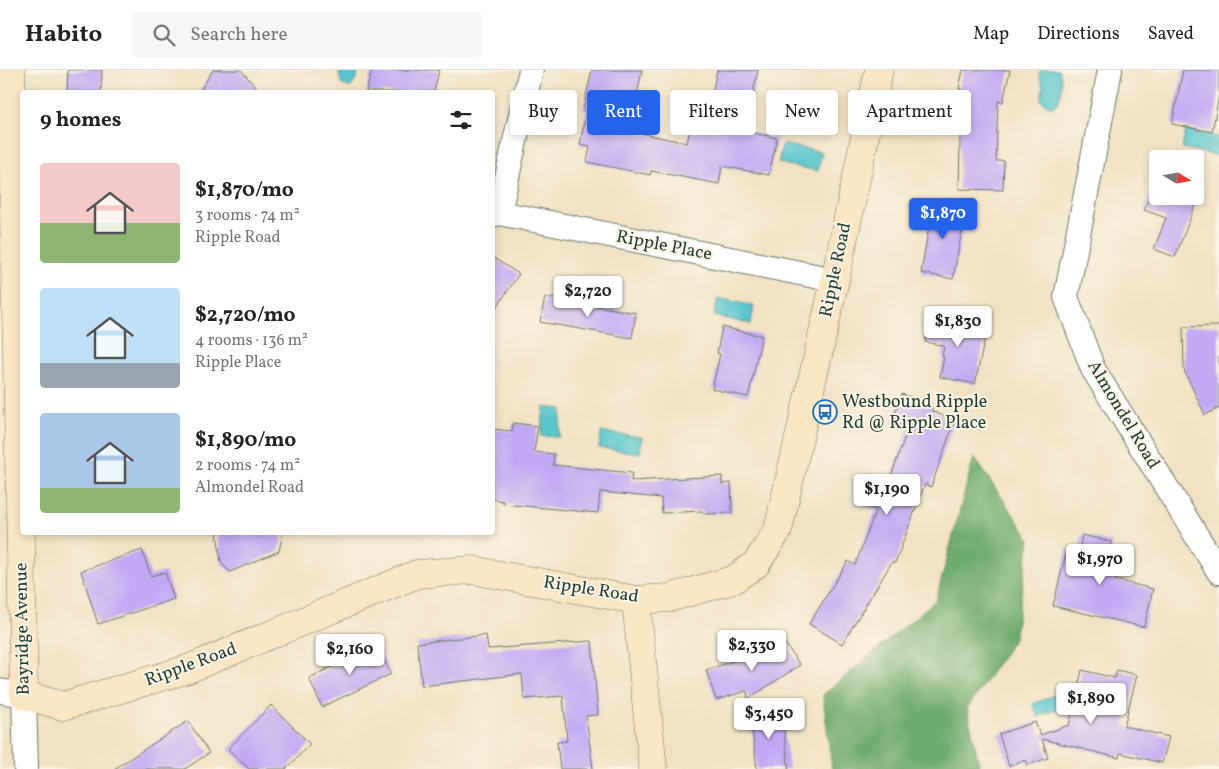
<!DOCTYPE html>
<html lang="en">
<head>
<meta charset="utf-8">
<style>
	:root { --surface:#fff; --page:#f6f6f6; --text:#222; --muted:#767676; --line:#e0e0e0; --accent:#2563eb }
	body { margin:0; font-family:Vollkorn,serif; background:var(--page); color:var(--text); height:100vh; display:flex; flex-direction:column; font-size:19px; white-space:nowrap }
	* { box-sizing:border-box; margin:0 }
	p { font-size:16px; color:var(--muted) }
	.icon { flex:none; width:28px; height:28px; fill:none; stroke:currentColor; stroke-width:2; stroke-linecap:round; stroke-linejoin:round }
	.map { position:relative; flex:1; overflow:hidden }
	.details { position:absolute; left:20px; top:20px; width:475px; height:445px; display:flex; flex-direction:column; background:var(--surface); border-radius:5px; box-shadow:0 2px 8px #0003 }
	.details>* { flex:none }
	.banner { position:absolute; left:510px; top:20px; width:475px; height:45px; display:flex; gap:10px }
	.needle { width:32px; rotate:101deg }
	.controls { position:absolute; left:1149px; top:80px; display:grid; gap:10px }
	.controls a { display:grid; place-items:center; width:55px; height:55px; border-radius:5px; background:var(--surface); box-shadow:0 2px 8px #0003; font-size:25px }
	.price { position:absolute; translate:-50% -42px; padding:0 11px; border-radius:5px; background:#fff; color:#222; font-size:16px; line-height:32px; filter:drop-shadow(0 1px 2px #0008) }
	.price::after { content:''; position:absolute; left:50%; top:30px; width:15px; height:11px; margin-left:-8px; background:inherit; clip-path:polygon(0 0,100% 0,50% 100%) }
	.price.current { background:var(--accent); color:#fff }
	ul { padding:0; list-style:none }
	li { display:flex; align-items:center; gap:15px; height:125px; padding:0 20px }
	li span { display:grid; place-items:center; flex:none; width:140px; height:100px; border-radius:5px; color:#555 }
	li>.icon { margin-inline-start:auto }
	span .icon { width:60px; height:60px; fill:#fffc; stroke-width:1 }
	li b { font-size:21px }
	h2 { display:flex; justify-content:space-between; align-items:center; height:60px; padding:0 20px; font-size:21px }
	.chip { padding:0 18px; border-radius:5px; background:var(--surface); box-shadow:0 2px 8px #0003; font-size:18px; line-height:45px }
	.chip.current { background:var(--accent); color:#fff }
	header { display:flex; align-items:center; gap:30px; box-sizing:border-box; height:70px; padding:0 25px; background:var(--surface); border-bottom:1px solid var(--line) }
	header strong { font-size:24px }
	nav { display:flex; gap:28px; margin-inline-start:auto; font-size:18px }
	.search { width:350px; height:45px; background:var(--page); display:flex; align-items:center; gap:12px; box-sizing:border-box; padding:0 18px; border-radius:5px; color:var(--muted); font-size:19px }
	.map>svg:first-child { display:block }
	.forest { fill:#6fac6d; stroke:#477450 }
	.water { fill:#58c6cd; stroke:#3c8280 }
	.building { fill:#c1aaf3 }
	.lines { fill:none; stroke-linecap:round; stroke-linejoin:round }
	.street-casing { stroke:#687766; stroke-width:26 }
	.secondary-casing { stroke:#687766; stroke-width:29 }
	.street { stroke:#fff; stroke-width:24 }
	.secondary { stroke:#fbe6c4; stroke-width:28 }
	.labels { text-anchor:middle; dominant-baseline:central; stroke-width:4; stroke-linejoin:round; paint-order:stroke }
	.street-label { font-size:18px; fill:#1f3d34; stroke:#fcf5e5 }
	.poi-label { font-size:18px; fill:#1f3d34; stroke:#fcf5e5; text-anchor:start }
</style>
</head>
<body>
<header>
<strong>Habito</strong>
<div class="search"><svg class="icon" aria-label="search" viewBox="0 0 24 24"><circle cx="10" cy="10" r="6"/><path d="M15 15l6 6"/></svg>Search here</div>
<nav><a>Map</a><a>Directions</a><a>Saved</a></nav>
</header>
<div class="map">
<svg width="1219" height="699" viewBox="0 0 1219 699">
	<rect width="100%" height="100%" fill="#fcf5e5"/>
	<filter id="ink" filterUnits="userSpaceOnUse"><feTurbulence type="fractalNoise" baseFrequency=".02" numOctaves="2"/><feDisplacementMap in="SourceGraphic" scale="10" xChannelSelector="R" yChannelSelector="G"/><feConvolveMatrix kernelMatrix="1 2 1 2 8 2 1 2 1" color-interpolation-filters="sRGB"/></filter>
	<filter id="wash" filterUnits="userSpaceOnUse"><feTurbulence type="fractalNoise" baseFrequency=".0096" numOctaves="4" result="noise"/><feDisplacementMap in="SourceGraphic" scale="20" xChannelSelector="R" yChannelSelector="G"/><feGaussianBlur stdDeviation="1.12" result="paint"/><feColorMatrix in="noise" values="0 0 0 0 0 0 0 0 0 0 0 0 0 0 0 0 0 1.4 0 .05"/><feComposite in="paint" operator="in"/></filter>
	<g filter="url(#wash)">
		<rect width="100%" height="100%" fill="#f1e2c4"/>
		<path class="forest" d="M974 387 1030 469 1014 569 967 639 980 699H832L823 625 936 530Z"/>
		<path class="water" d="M340 0H358L357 7 351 17H349L342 15 339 5Z
			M1041 0H1059C1062 6 1062 22 1059 30 1058 33 1056 34 1054 36 1047 36 1045 35 1041 29L1043 17 1039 4Z
			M1186 60 1219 67V86L1182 78Z
			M782 74 822 82 818 101 778 93Z
			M718 228 754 236 751 254 714 246Z
			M544 337 562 339 559 367 541 366Z
			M601 362 642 367 640 383 599 378Z
			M1066 620 1071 633 1038 647 1033 634Z"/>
		<g id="blocks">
			<path class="building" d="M68 0H102L101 22H67Z
				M213 0H241L260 22H199Z
				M372 0H439L434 22H366Z
				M592 0H642L633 47 643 49 640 63 687 73 692 50 706 53 717 0H758L745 61 777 68 769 105 722 96 719 114 651 101 650 105 587 92 590 77 580 75 586 41 583 40Z
				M963 0H1010L1003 32 998 31 996 91H1004L1003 120 959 119 961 19H959Z
				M1183 0H1219V25L1212 62 1172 54Z
				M1152 119 1158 121V126H1199L1175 187 1154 179 1166 148 1144 140Z
				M928 132 966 139 953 209 921 203 929 156 924 155Z
				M492 187 519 204 492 244Z
				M545 227 636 243 632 268 540 252Z
				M930 246 987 258 975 314 940 307 944 287 942 286 944 276 925 272Z
				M1219 256V338L1205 345 1184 300 1183 257Z
				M722 257 762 266 748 327 712 319 720 284 717 283Z
				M902 324 930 334 933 342 955 350 931 417 925 414 895 493 892 492 842 574 809 554 848 491 855 495 876 440 856 432 865 410 887 418 908 358 892 352Z
				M513 353 538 356 534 382 554 384 553 395 632 403 631 411 722 406V414L731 413 732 443 704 444 702 441 662 443 661 428 600 422 598 443 503 434V431L492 429V359L512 361Z
				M217 462H283L279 481 230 502 221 493Z
				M1082 465 1112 472 1109 483 1114 484 1111 497 1119 499 1116 510 1153 519 1144 557 1053 536 1067 479 1079 482Z
				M142 480 151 506 165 502 174 529 98 554 81 501Z
				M486 565 488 579 592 571 598 645 586 646 593 699H560L557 672 567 671 563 626 524 629 522 604 422 616 417 573Z
				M782 569 800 595 748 629 747 621 716 630 706 600 758 583Z
				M377 575 391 604 322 637 309 608Z
				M1082 600 1115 608 1117 600 1137 605 1124 656 1169 667 1162 693 1120 683 1119 688 1042 669 1048 688 1028 695 1026 690 1009 696 999 664 1035 652 1040 665 1069 655Z
				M271 635 310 674 286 699H249L228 679Z
				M781 639 789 699H757L750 643Z
				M188 651 209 683 185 699H114Z"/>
		</g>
	</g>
	<g filter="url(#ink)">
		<use href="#blocks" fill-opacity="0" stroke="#687766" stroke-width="1"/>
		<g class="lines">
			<g class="street-casing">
				<path id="street" d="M1110 0 1066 227 1093 299 1219 502
					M499 143 531 0
					M492 145 499 143 835 210
					M0 621 24 625 26 699"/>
			</g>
			<g class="secondary-casing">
				<path id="secondary" d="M11 0 24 625 63 636 188 599 417 504 472 500 636 530 669 528 733 510 756 494 778 460 835 210 879 0
					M636 530 653 699"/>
			</g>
			<use href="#street" class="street"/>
			<use href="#secondary" class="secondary"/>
		</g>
	</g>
	<defs>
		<g id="bus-ring" transform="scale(1.25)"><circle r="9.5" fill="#fcf5e5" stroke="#1f6fb2" stroke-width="1.5"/><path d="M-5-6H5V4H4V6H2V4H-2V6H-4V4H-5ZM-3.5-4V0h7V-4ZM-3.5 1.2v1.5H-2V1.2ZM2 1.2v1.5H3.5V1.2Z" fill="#1f6fb2"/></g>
	</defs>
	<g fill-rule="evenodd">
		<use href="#bus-ring" x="825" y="342"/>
	</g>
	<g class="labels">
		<g class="street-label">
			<text transform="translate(664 176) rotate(11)">Ripple Place</text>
			<text transform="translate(836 200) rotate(-78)">Ripple Road</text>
			<text transform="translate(1123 345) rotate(59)">Almondel Road</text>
			<text transform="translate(591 520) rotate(9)">Ripple Road</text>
			<text transform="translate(23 559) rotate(-91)">Bayridge Avenue</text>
			<text transform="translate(191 595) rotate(-20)">Ripple Road</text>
		</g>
		<g class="poi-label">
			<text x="842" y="332">Westbound Ripple<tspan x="842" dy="21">Rd @ Ripple Place</tspan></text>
		</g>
	</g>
</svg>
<div class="controls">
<a><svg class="needle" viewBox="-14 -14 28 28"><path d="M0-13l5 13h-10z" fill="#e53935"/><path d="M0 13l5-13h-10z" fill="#767676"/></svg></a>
</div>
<b class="price current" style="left:943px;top:170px">$1,870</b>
<b class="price" style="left:588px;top:248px">$2,720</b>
<b class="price" style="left:958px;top:278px">$1,830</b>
<b class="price" style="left:887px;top:446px">$1,190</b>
<b class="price" style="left:1100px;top:516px">$1,970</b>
<b class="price" style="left:752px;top:602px">$2,330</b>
<b class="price" style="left:350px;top:606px">$2,160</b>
<b class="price" style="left:1091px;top:655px">$1,890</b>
<b class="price" style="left:769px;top:670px">$3,450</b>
<div class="banner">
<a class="chip">Buy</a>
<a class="chip current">Rent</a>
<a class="chip">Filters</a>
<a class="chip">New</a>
<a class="chip">Apartment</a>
</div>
<section class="details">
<h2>9 homes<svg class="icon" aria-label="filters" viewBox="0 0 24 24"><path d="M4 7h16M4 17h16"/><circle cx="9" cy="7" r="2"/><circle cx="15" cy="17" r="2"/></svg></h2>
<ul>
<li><span style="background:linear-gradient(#f6c9c9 60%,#8fb573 0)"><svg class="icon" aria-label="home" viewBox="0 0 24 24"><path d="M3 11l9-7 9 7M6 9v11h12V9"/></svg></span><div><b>$1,870/mo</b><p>3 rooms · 74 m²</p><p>Ripple Road</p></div></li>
<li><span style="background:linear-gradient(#bfe0f5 75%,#9aa5b1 0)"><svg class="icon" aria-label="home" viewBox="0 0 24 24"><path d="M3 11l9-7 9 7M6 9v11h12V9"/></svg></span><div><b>$2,720/mo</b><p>4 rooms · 136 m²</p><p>Ripple Place</p></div></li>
<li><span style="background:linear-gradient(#a9c7e8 75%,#8fb573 0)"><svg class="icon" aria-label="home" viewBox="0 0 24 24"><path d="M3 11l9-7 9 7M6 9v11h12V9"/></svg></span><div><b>$1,890/mo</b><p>2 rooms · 74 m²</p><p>Almondel Road</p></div></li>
</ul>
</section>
</div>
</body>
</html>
